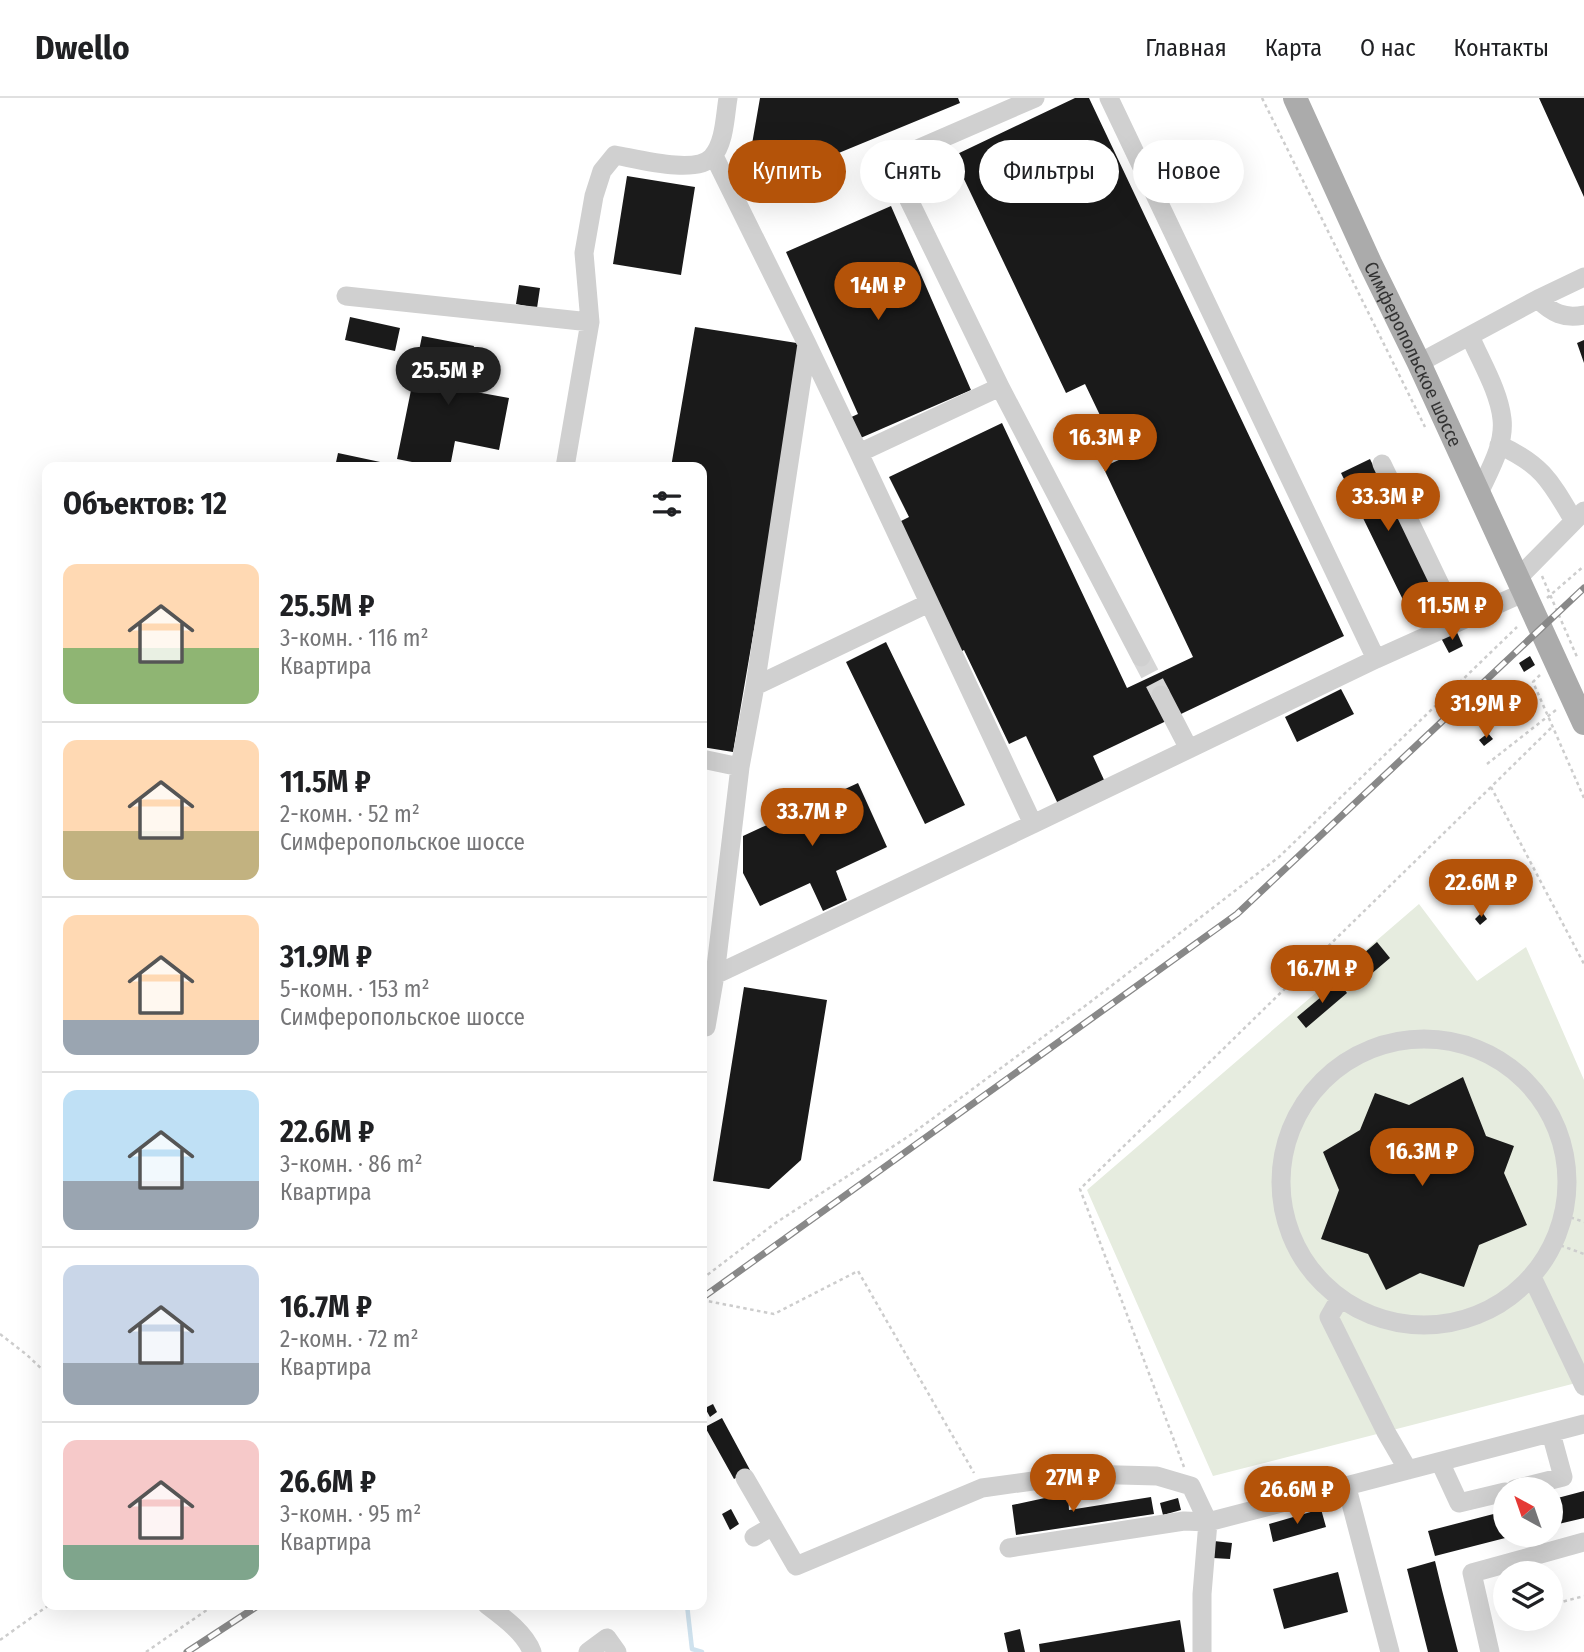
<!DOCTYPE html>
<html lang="ru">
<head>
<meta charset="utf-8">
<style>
	:root { --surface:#fff; --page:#f6f6f6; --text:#202124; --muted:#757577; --line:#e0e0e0; --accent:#b45309 }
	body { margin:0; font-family:"Fira Sans Condensed",sans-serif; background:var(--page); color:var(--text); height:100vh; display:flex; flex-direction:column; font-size:26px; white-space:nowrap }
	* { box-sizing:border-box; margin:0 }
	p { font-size:23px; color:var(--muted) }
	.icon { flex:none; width:38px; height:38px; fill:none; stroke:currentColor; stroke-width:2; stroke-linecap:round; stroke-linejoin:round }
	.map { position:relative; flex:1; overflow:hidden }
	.side { position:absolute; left:42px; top:364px; width:665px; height:1148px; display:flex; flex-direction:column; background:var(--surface); border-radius:14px; box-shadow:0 7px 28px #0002 }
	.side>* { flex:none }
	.guide { position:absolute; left:728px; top:42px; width:665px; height:63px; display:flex; gap:14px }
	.needle { width:46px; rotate:320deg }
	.buttons { position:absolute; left:1493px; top:1379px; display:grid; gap:14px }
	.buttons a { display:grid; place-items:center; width:70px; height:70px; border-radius:50%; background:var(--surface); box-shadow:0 7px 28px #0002; font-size:35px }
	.price { position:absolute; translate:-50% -60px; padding:0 16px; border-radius:24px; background:var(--accent); color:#fff; font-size:23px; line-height:46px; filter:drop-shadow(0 2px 4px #0008) }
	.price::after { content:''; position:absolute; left:50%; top:42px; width:21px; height:16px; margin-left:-10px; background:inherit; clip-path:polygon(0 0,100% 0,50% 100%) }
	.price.on { background:#222; color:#fff }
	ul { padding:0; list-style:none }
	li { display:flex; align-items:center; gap:21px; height:175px; padding:0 21px }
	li+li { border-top:2px solid var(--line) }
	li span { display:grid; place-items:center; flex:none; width:196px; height:140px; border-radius:14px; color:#555 }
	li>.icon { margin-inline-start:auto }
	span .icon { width:84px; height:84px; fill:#fffc; stroke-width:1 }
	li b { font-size:30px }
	h2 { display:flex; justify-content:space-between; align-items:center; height:84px; padding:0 21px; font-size:30px }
	.pill { padding:0 24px; border-radius:32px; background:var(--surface); box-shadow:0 7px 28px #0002; font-size:24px; line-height:63px }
	.pill.on { background:var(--accent); color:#fff }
	header { display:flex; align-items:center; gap:42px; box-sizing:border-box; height:98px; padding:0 35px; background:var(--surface); border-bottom:2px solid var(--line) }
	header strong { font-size:33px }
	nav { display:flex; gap:38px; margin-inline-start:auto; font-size:24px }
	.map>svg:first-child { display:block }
	.green { fill:#e6ecdf }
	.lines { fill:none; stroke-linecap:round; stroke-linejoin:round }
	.stream { stroke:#cfe2ee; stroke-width:4.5 }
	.building { fill:#1a1a1a }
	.minor-tunnel { stroke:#d6d6d6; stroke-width:19; stroke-dasharray:19 10; stroke-linecap:butt }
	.path { stroke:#cdcdcd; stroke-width:2.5; stroke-dasharray:3.5 3.5; stroke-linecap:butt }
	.minor { stroke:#d0d0d0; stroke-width:19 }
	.major { stroke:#ababab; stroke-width:24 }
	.rail-casing { stroke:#888; stroke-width:7 }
	.rail { stroke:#fff; stroke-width:4.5; stroke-dasharray:13; stroke-linecap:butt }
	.labels { text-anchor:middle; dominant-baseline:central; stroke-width:7; stroke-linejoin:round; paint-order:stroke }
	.street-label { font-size:19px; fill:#333; stroke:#fff }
</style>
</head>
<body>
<header>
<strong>Dwello</strong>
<nav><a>Главная</a><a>Карта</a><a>О нас</a><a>Контакты</a></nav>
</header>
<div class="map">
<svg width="1584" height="1554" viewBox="0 0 1584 1554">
	<rect width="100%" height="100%" fill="#fff"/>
	<path class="green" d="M1419 806 1477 883 1526 849 1584 982V1283L1213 1378 1087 1092Z"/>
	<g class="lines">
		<path class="stream" d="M687 1507 692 1551 702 1554"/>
	</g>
	<path class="building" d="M760 0H958L960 5 778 80 748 69Z
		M1075 0H1089L1344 538 1093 658 1105 684 1058 706 1026 638 1009 646 964 552 958 555 897 425 909 419 889 379 1002 325 1127 590 1193 559 1103 369 1121 361 1085 286 1066 295 953 58Z
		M1539 0H1584V99Z
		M627 78 695 89 681 177 613 166Z
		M891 108 971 292 856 342 847 321 858 316 786 154Z
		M519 187 540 190 537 210 516 206Z
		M350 219 400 230 395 253 345 242Z
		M695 229 803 246 733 654 702 649V369H671Z
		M422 238 474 248 465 292 509 300 499 352 455 343 450 369H437L397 361Z
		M1584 242V265L1577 245Z
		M338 355 399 368V369H335Z
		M1370 361 1435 494 1406 508 1341 375Z
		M1456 532 1463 548 1449 555 1441 540Z
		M886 544 965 707 925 726 846 564Z
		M1530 558 1535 567 1524 574 1519 565Z
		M1341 591 1354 616 1297 644 1285 619Z
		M1488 635 1493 641 1484 648 1479 642Z
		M702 671 706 672 704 699H702Z
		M858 685 887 749 836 773 847 802 823 813 810 785 760 808 743 775V738Z
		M1482 814 1487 821 1480 827 1475 821Z
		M1377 844 1390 860 1370 877 1357 861Z
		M1339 884 1347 895 1306 930 1297 919Z
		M744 889 827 902 801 1062 769 1091 713 1083Z
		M1463 979 1486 1038 1514 1048 1504 1075 1527 1127 1479 1147 1464 1189 1420 1175 1386 1192 1368 1156 1321 1141 1339 1092 1323 1054 1360 1032 1375 995 1409 1007Z
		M713 1306 717 1314 710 1319 705 1310Z
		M722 1320 750 1372 734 1381 705 1329Z
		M1584 1393V1420L1550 1428V1402Z
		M1068 1395 1069 1412 1151 1399 1154 1416 1016 1437 1012 1407Z
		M1178 1400 1181 1412 1163 1417 1160 1405Z
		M731 1411 739 1426 730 1432 722 1416Z
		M1321 1411 1326 1429 1273 1444 1269 1426Z
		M1505 1413V1437L1513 1438 1435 1458 1428 1433Z
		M1214 1443 1232 1445 1230 1461 1213 1460Z
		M1435 1463 1442 1492 1458 1554H1428L1407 1471Z
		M1338 1474 1348 1514 1284 1531 1273 1491Z
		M1180 1522 1185 1554H1040L1039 1546Z
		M1020 1531 1025 1554H1008L1004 1535Z"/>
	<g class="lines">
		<path class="minor-tunnel" d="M1141 559 1161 597"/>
		<path class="path" d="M1262 0 1425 329
			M1542 478 1577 559
			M1547 500 1584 468
			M1540 577 1533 584 1584 700
			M1551 630 1491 689 1584 866
			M1487 666 1556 612
			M1564 1117 1584 1124
			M1554 1145 1584 1156
			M702 1181 774 1126 909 1038 1089 905 1279 759 1517 529
			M702 1202 774 1216 858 1173 974 1375
			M0 1236 27 1257 47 1276
			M1184 1369 1080 1091 1491 689
			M1550 1507 1584 1498
			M0 1542 49 1507
			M146 1554 214 1507"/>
		<path class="minor" d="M1109 0 1376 561
			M714 58 807 246
			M346 198 590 224 565 369
			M1538 201 1584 179
			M590 224 584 155 594 98 602 73 615 57C638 61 696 77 712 59 725 45 725 17 728 0
			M1470 238C1481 264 1499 293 1502 321 1505 347 1489 373 1479 395
			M1419 265 1538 201C1552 215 1564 221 1584 217
			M1000 289 890 63 1035 0
			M1499 347C1542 366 1551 384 1574 423
			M1382 366 1458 524
			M1518 480 1584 413
			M929 505 755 588 740 669 715 877 1033 726
			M1141 559 1000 289 859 355 1033 726 1376 561 1525 494
			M755 588 807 246 859 355
			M1161 597 1189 651
			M702 661 740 669
			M706 929 715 877
			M1281 1084a143 143 0 1 1 286 0a143 143 0 1 1-286 0Z
			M1532 1179 1584 1288
			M1340 1200 1329 1219 1386 1334 1408 1372
			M1440 1364 1459 1405 1505 1394
			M745 1380 796 1468 982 1390 1083 1376 1157 1378 1191 1388 1208 1424 1202 1496V1554
			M1347 1390 1390 1554
			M1515 1391 1563 1379 1551 1335
			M754 1439 773 1428
			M1009 1450 1184 1423 1208 1424 1584 1326
			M487 1507C503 1519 525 1535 532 1554
			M588 1554 607 1540 617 1554
			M1490 1554 1472 1475 1584 1444"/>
		<path class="major" id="s1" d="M1295 0 1370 165 1419 265 1584 625"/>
		<g class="rail-casing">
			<path id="rail" d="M702 1200 1237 816 1584 490
				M187 1554 259 1507"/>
		</g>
		<use href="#rail" class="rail"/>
	</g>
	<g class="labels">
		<g class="street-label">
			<text stroke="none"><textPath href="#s1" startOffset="282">Симферопольское шоссе</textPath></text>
		</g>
	</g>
</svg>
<div class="buttons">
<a><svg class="needle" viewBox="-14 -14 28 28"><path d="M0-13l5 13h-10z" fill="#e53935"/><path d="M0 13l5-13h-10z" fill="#757577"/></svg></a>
<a><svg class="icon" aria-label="layers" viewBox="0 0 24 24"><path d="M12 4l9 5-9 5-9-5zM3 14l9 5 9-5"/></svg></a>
</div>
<b class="price" style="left:878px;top:224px">14M ₽</b>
<b class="price on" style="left:448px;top:309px">25.5M ₽</b>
<b class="price" style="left:1105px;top:376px">16.3M ₽</b>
<b class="price" style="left:1388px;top:435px">33.3M ₽</b>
<b class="price" style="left:1452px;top:544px">11.5M ₽</b>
<b class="price" style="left:1486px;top:642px">31.9M ₽</b>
<b class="price" style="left:812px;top:750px">33.7M ₽</b>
<b class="price" style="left:1481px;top:821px">22.6M ₽</b>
<b class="price" style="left:1322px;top:907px">16.7M ₽</b>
<b class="price" style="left:1422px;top:1090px">16.3M ₽</b>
<b class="price" style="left:1073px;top:1416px">27M ₽</b>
<b class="price" style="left:1297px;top:1428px">26.6M ₽</b>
<div class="guide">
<a class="pill on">Купить</a>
<a class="pill">Снять</a>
<a class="pill">Фильтры</a>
<a class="pill">Новое</a>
</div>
<section class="side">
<h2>Объектов: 12<svg class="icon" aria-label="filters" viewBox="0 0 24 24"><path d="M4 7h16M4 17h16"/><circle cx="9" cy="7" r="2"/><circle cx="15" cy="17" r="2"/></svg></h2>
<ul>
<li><span style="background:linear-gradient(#ffd9b3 60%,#8fb573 0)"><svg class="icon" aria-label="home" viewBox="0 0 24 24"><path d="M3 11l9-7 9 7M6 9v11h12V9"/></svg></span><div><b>25.5M ₽</b><p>3-комн. · 116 m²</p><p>Квартира</p></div></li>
<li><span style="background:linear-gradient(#ffd9b3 65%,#c2b280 0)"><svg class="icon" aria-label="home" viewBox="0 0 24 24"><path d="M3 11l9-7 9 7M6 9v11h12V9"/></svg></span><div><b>11.5M ₽</b><p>2-комн. · 52 m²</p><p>Симферопольское шоссе</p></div></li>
<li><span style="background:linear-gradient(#ffd9b3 75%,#9aa5b1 0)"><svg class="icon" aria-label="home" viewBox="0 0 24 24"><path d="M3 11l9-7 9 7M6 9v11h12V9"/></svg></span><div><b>31.9M ₽</b><p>5-комн. · 153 m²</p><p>Симферопольское шоссе</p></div></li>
<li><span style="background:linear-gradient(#bfe0f5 65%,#9aa5b1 0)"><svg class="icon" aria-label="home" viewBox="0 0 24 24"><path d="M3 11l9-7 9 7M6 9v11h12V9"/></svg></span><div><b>22.6M ₽</b><p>3-комн. · 86 m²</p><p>Квартира</p></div></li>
<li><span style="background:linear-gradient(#c9d6e8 70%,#9aa5b1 0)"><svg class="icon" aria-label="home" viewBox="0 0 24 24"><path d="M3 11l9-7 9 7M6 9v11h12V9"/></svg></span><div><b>16.7M ₽</b><p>2-комн. · 72 m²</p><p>Квартира</p></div></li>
<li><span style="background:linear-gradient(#f6c9c9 75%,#7fa58c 0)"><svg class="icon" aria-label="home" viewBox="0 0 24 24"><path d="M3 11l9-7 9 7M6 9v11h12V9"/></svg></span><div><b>26.6M ₽</b><p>3-комн. · 95 m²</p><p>Квартира</p></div></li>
</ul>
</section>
</div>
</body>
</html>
